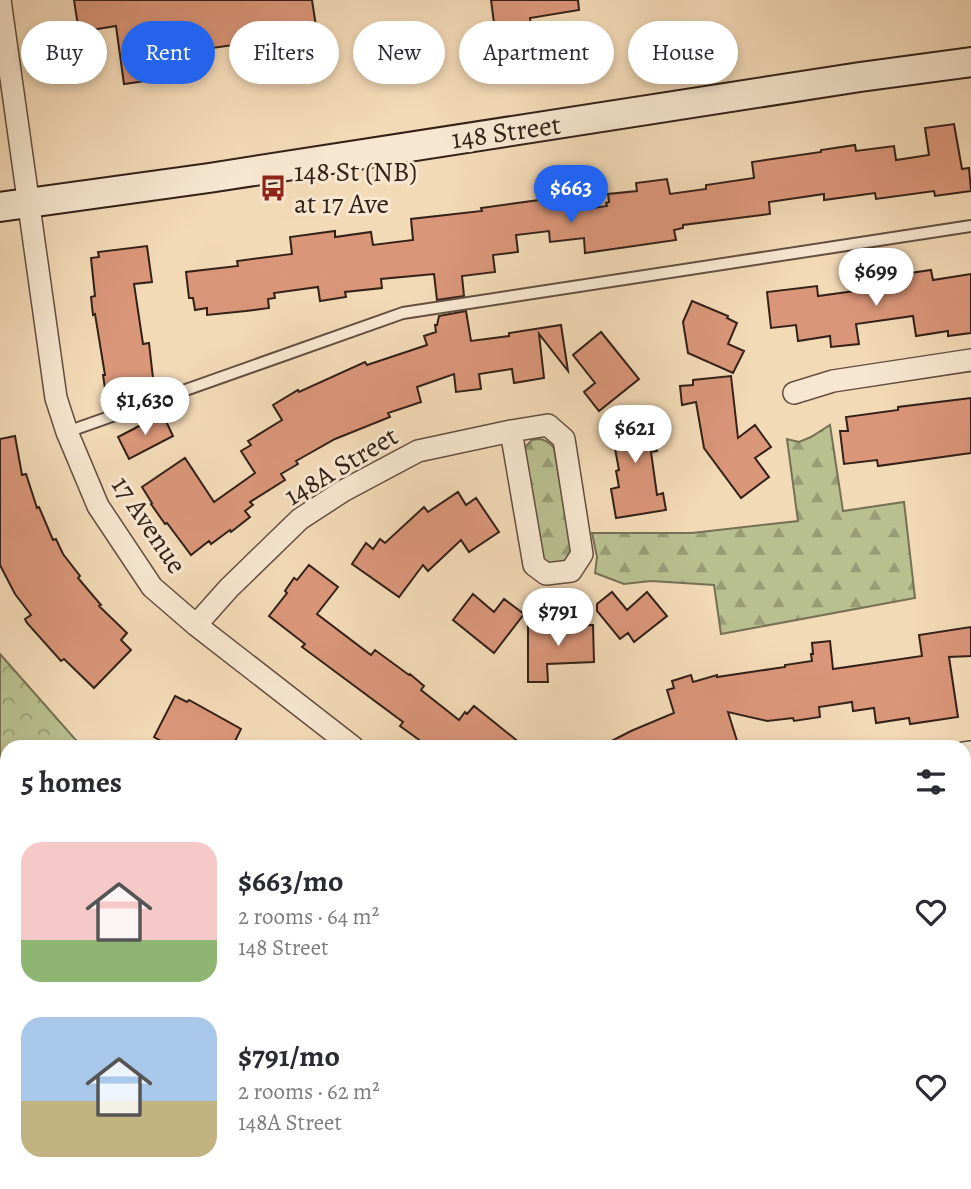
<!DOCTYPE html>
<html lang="en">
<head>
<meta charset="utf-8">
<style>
	:root { --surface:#fff; --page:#f2f2f3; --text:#2b2b33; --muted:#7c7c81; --accent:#2563eb }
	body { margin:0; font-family:Alegreya,serif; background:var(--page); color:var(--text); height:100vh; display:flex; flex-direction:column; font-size:26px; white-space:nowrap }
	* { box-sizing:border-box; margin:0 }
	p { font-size:23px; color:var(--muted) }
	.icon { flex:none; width:38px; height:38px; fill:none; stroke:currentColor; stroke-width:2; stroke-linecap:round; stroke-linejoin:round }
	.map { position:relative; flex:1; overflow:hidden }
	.details { position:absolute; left:0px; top:740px; width:971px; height:450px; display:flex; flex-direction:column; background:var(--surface); border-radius:21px 21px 0 0; box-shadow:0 4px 10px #0003 }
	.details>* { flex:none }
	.top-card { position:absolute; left:21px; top:21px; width:929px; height:63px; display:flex; gap:14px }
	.price { position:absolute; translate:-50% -60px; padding:0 16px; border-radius:24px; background:#fff; color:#222; font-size:23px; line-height:46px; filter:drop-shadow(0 2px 4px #0008) }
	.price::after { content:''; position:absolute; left:50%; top:42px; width:21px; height:16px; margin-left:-10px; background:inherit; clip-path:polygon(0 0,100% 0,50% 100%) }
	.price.current { background:var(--accent); color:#fff }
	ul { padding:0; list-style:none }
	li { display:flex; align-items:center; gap:21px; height:175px; padding:0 21px }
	li span { display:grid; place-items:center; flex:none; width:196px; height:140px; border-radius:21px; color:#555 }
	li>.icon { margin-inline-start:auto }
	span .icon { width:84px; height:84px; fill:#fffc; stroke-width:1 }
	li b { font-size:30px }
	h2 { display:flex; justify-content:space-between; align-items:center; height:84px; padding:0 21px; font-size:30px }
	.pill { padding:0 24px; border-radius:32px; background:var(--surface); box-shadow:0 4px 10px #0003; font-size:24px; line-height:63px }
	.pill.current { background:var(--accent); color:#fff }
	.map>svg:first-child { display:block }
	.forest { fill:url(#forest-firs); stroke:#767054; stroke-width:2 }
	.park { fill:url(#park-crowns); stroke:#767054; stroke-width:2 }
	.water { fill:#9cbab3; stroke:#727d75; stroke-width:2 }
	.building { fill:#da9679; stroke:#332118; stroke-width:2 }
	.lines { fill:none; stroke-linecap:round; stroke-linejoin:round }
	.service-casing { stroke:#634f40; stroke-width:14 }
	.minor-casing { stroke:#634f40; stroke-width:24 }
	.secondary-casing { stroke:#332118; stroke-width:32 }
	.service { stroke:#f7e7d0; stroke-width:10 }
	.minor { stroke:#f7e7d0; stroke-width:21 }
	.secondary { stroke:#f7e7d0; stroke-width:28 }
	.labels { text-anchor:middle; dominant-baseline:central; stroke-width:6; stroke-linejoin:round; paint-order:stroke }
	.street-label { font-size:28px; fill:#332118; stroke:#f7e7d0 }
	.poi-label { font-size:28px; fill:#332118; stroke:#f7e7d0; text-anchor:start }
</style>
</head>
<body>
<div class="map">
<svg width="971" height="1189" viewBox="0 0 971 1189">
	<defs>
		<pattern id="forest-firs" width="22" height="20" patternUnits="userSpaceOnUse" patternTransform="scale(1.75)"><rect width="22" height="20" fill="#b9c090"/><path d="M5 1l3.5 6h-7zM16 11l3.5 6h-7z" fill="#979c75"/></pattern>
		<pattern id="park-crowns" width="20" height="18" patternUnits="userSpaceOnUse" patternTransform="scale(1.75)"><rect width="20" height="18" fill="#b9c090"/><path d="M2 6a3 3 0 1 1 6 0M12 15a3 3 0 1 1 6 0" fill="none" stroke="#979c75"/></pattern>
	</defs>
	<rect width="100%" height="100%" fill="#f3dab7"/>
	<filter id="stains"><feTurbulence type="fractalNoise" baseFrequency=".00286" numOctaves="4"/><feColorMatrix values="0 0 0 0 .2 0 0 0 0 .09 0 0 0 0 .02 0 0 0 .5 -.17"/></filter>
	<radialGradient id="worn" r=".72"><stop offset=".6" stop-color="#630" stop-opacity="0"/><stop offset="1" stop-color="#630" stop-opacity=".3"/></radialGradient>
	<path class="forest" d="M830 425 843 511 904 502 915 598 721 634 714 585 651 581 624 584 595 573 597 557 592 533H692L798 521 787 439 799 442 811 437Z
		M538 439C545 439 550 443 554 448L572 554 570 562 543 566 524 448 532 440Z
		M971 1139V1189H604L595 1183H964V1140Z"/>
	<path class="park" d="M0 654 82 747H7V1177L0 1168Z
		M12 1183H169L164 1189H17Z"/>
	<path class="water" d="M7 784V943L0 935V785Z"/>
	<path class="building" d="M74 0H312L317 33 177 53 180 76 124 84 116 26 79 32Z
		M491 0H578L579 10 530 18 531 29 503 34 501 22 494 23Z
		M954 124 962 169 969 168 971 191 935 196 934 191 876 199 875 193 824 200V194L769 202 770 214 683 225V228L674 230 676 240 585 253 584 238 550 242 549 231 516 235 518 252 493 255 495 272 462 276 464 296 437 300 434 274 381 279 382 288 345 292 346 297 320 301 318 287 274 293 275 298 268 299 269 308 246 311 207 315V308L195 310 193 298H189L186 272 238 266 237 261 292 254 290 237 335 231V237L371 232 373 245 413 240 411 219 482 211 481 208 569 196 571 211 607 206 606 203 609 202 608 194 637 191 636 183 667 179 670 194 706 189V185L754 178 752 162 821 152V150L855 145 856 151 894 146 896 160 929 155 925 128Z
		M147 246 152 282 134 284 143 344 149 343 154 387 106 395 103 375H105L95 314 93 315 91 297 95 296 91 258 99 257 98 252Z
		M931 270 933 280 971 274V333L948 336V331L916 336 913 316 856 324 859 344 831 347 830 336 798 341 796 325 771 328 767 292 817 286 818 296 884 287 883 277Z
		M692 301 728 316 727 318 737 323 728 344 744 351 733 373 688 353 683 322Z
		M466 311 471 341 509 336V333L561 325 568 371 539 334 544 378 514 383 512 369 479 374 481 389 456 392 454 374 417 387 421 402 388 413 390 417 335 439 296 461 298 464 281 474 285 480 250 502 253 505 245 511 250 517 231 532 230 530 211 544 209 541 191 555 167 523 165 524 151 504 152 503 142 487 185 458 214 502 255 473 241 451 251 445 248 441 282 420 273 405 298 390 299 392 365 362 367 365 427 345 424 336 436 332 435 325H437L439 316Z
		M601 332 639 379 599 411 584 392 595 383 573 355Z
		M731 376 738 438 755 425 771 447 755 458 769 477 741 498 704 448 696 402 682 405 680 386 693 385V380Z
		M971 398V453L878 466 877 460 844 464 840 431H848L846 417 898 410V407Z
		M647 408 651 428H653L657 451 651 452 657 495 663 493 666 510 616 518 611 489 619 487 616 471 619 470 609 416Z
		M164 417 173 436 129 459 118 437 143 424 144 427Z
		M15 436 22 475 26 474 37 508 39 507 53 540 56 539 63 554 80 576 78 578 101 605 99 606 127 633 121 640 131 650 94 688 64 659 61 661 27 623 25 619 31 615 15 594 0 565V439Z
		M458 492 466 505 476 498 499 532 469 552 461 540 428 571 423 565 399 597 352 564 366 543 373 549 380 539 385 543 424 507 428 512Z
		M309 565 338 587 317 614 371 655 375 650 409 675 410 674 424 686 421 690 459 720 465 712 467 714 474 706 525 747H429L400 726 403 722 302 647 305 644 269 616 287 593 285 591 294 578 297 580Z
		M612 592 627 610 647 592 667 616 634 642 628 633 620 639 597 611V604Z
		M473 594 494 612 504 599 524 614 494 653 453 620Z
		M593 625 594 662 547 664 548 682H528V626Z
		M971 627V656L949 657 958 717 910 724 909 718 876 723 874 708 853 711 852 702 819 707 820 717 794 721 793 718 767 721 728 712 738 744 728 747H600L631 731 674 713 667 690 674 688 672 681 691 675 693 682 717 675V677L785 667V665L812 661 811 654H813L812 643 830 641 833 669 922 656 919 635Z
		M175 696 187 702 189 700 241 729 232 747H172L154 737Z"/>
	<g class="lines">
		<g class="service-casing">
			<path id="service" d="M67 432 403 313 971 226
				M964 1012 971 1009
				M382 1183 390 1189
				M438 1189 442 1183"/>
		</g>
		<g class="minor-casing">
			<path id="minor" d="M0 0 56 398 67 432 98 506 152 587 196 625 353 747
				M794 393 833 381 971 360
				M548 425 564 439 582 554 571 571 546 574 534 565 511 431Z
				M196 625 229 588 300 519 343 491 418 451 511 431
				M964 753 971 752
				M352 1189 356 1183"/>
		</g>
		<g class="secondary-casing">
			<path id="secondary" d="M0 207 209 178 860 77 971 62"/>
		</g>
		<use href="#service" class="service"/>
		<use href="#minor" class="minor"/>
		<use href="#secondary" class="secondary"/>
	</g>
	<defs>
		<g id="bus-bare" transform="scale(2.1)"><path d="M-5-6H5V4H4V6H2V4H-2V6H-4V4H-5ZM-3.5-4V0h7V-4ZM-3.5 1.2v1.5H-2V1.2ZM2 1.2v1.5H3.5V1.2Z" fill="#8f2418" stroke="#f7e7d0" stroke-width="2.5" paint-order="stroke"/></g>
	</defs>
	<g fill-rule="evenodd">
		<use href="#bus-bare" x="273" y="188"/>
	</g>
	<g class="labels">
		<g class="street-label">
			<text transform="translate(506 132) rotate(-8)">148 Street</text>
			<text transform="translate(341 466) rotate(-31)">148A Street</text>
			<text transform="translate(149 525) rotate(56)">17 Avenue</text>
		</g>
		<g class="poi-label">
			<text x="294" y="172">148 St (NB)<tspan x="294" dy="32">at 17 Ave</tspan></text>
		</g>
	</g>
	<rect width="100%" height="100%" filter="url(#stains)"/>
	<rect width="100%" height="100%" fill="url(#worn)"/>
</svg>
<b class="price current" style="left:571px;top:225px">$663</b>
<b class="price" style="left:876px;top:308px">$699</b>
<b class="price" style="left:145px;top:437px">$1,630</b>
<b class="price" style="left:635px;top:465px">$621</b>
<b class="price" style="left:558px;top:648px">$791</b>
<div class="top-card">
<a class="pill">Buy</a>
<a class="pill current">Rent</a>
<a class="pill">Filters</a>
<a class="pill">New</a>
<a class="pill">Apartment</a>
<a class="pill">House</a>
</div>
<section class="details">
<h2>5 homes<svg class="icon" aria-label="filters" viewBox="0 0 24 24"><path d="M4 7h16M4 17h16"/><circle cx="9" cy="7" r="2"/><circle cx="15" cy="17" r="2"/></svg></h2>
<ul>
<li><span style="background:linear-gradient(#f6c9c9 70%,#8fb573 0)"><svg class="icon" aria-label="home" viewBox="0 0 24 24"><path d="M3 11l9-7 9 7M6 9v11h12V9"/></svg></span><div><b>$663/mo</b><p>2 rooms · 64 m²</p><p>148 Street</p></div><svg class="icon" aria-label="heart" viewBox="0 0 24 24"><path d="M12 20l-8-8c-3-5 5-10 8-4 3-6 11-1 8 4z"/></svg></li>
<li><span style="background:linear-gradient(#a9c7e8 60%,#c2b280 0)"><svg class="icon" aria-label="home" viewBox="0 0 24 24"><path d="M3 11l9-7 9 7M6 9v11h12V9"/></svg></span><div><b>$791/mo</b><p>2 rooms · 62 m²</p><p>148A Street</p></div><svg class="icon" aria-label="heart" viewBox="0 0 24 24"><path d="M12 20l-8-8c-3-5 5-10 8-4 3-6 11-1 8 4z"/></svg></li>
</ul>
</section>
</div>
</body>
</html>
